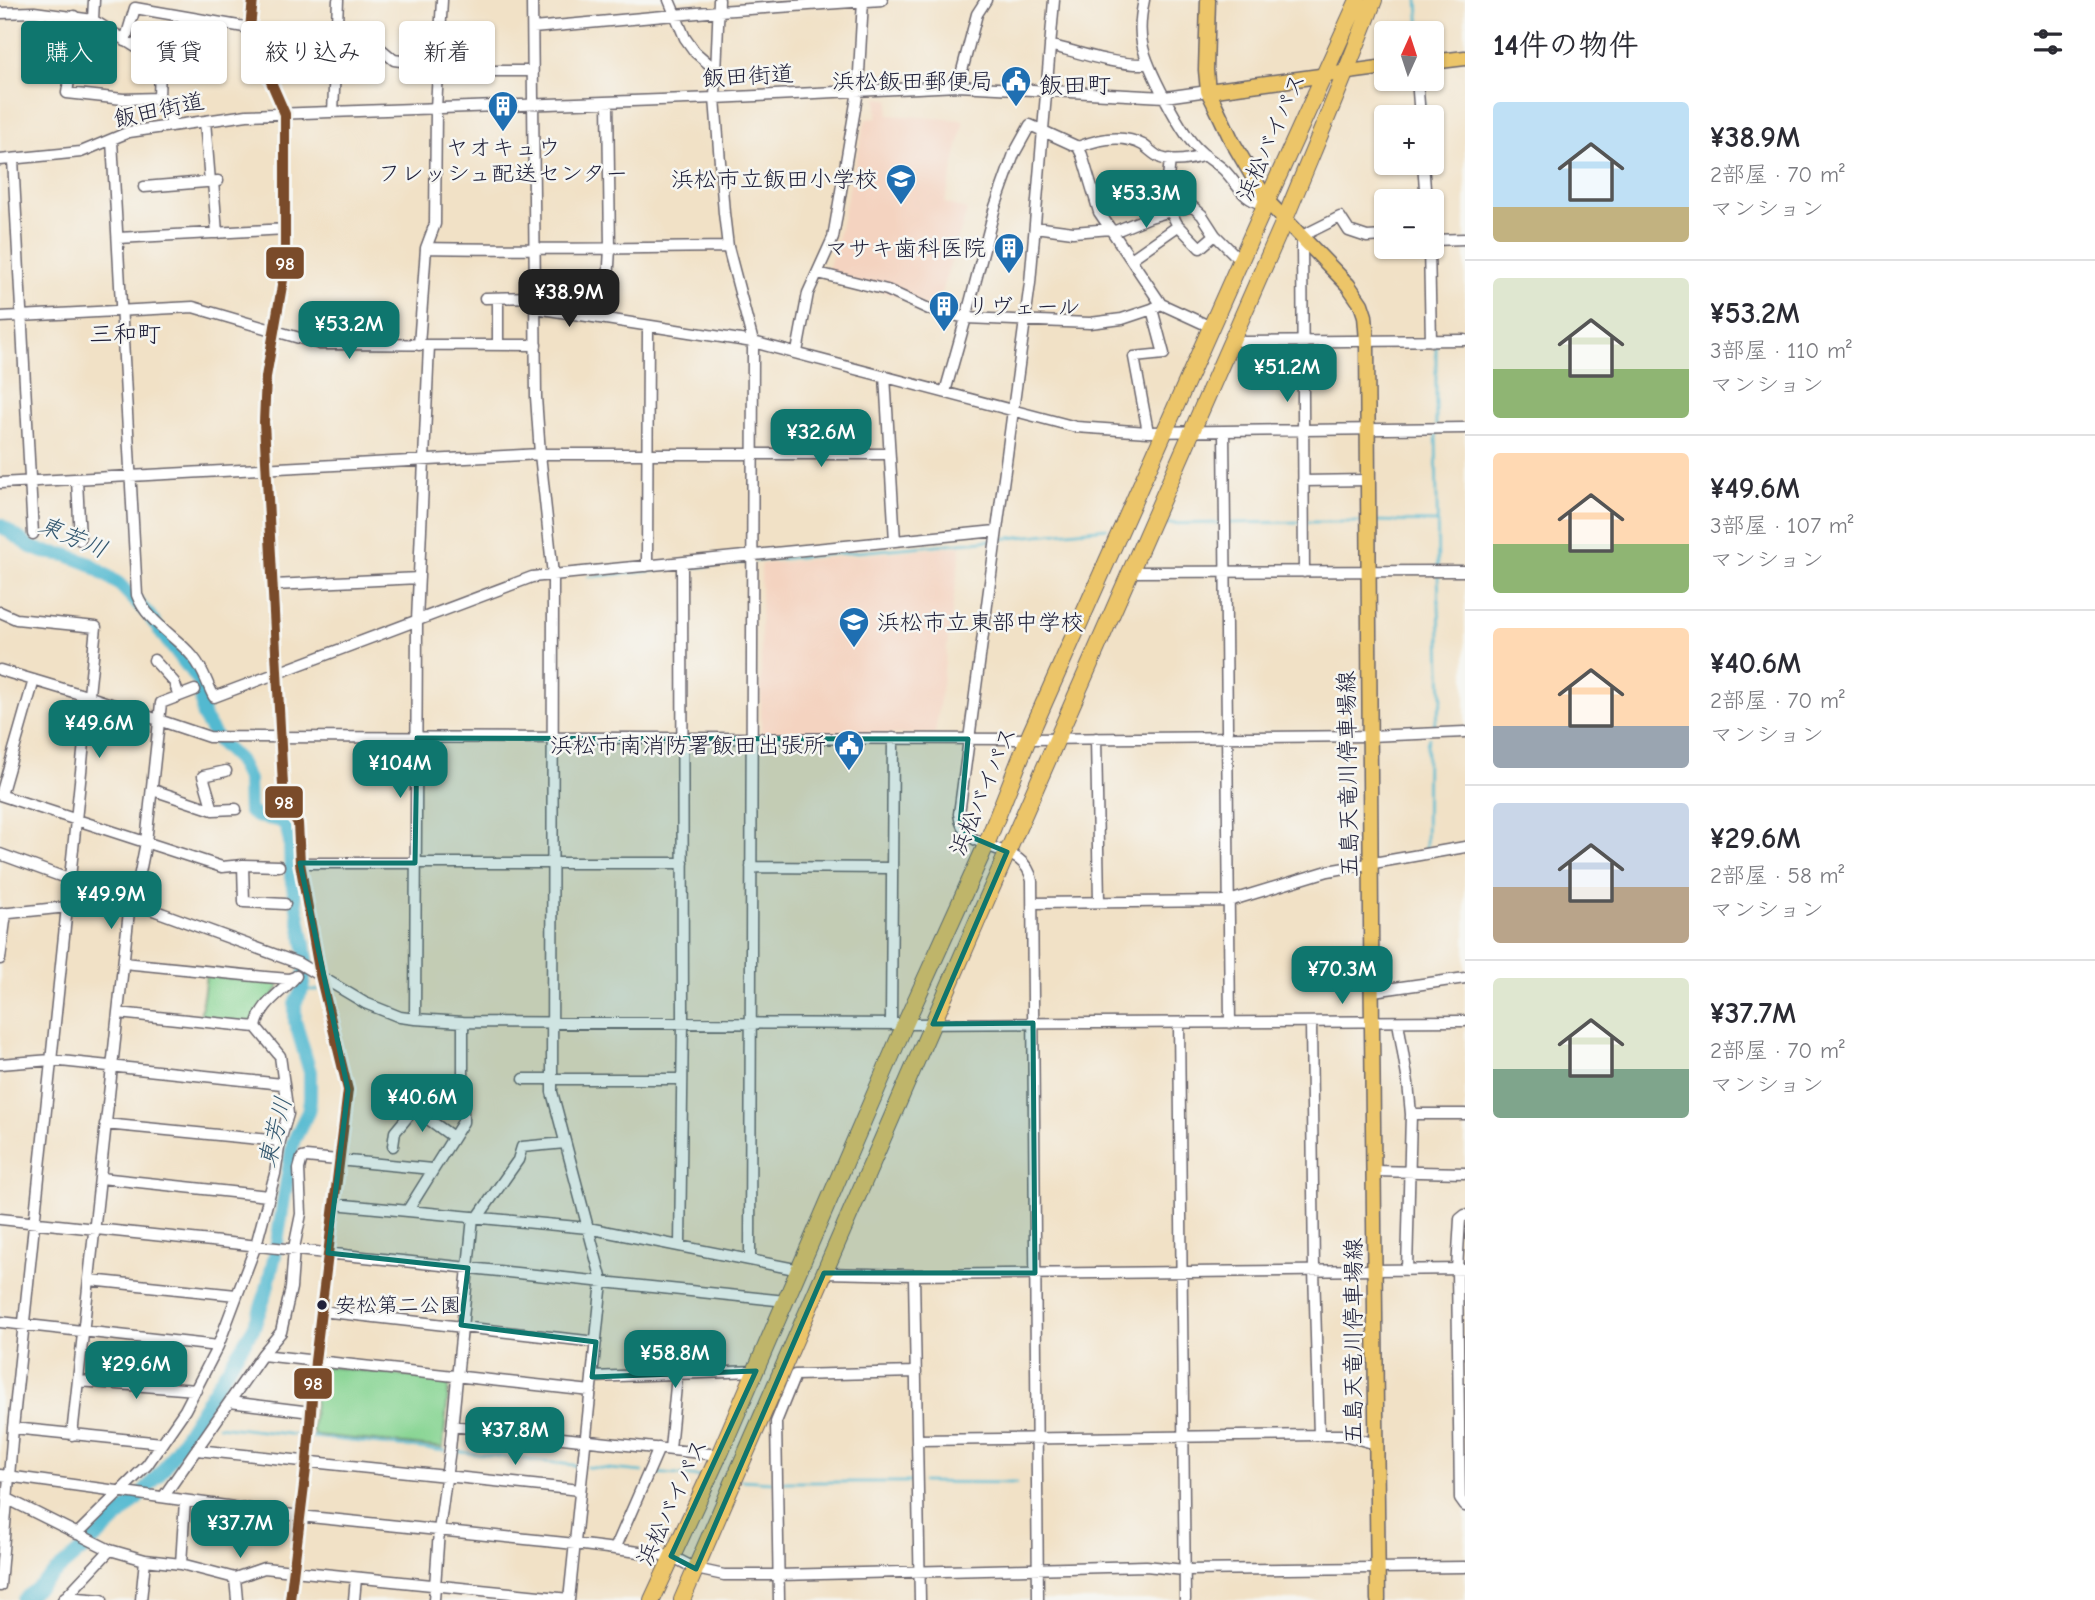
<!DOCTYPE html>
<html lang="ja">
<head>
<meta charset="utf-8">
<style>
	:root { --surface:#fff; --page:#f2f2f3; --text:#2b2b33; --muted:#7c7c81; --line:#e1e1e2; --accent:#0f766e }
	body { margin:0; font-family:"Comic Neue","Klee One",sans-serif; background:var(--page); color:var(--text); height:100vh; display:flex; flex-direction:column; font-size:26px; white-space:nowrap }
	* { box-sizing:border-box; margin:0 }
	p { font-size:23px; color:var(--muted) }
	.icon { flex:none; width:38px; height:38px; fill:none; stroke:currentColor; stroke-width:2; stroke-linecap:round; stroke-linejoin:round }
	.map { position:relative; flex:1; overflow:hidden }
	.details { display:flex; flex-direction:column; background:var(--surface); width:630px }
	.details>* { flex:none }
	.banner { position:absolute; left:21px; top:21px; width:665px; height:63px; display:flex; gap:14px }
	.needle { width:46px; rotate:3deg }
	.buttons { position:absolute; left:1374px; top:21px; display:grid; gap:14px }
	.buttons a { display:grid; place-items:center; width:70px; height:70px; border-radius:7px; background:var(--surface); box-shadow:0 2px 5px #0004; font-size:35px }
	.price { position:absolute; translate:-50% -60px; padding:0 16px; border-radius:14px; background:var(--accent); color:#fff; font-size:23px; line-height:46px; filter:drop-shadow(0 2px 4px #0008) }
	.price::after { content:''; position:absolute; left:50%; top:42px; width:21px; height:16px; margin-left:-10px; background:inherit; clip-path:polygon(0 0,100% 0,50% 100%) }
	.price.active { background:#222; color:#fff }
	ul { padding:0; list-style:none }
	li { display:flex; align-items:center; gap:21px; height:175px; padding:0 28px }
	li+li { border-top:2px solid var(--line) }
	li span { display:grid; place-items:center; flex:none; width:196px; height:140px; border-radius:7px; color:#555 }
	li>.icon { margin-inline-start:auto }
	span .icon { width:84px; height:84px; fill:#fffc; stroke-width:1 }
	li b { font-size:30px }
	h2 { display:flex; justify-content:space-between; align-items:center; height:84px; padding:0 28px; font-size:30px }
	.tag { padding:0 24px; border-radius:7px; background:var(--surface); box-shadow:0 2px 5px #0004; font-size:24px; line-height:63px }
	.tag.active { background:var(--accent); color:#fff }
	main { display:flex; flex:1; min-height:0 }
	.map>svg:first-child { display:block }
	.built { fill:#f4d3c0 }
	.green { fill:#86d492; stroke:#547b66; stroke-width:2 }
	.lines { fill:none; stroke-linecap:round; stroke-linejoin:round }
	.stream { stroke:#52b9d0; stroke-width:2.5 }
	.river { stroke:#52b9d0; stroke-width:14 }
	.minor-casing { stroke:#6a656c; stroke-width:13 }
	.major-casing { stroke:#6a656c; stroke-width:17 }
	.highway-casing { stroke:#6a656c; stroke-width:18 }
	.minor { stroke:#fff; stroke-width:10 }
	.major { stroke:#ecc569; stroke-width:14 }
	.highway { stroke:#ecc569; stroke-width:16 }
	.bus-1-casing { stroke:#f6f6f2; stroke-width:16 }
	.bus-1 { stroke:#7a4b2a; stroke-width:10 }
	.marked { fill:#0f766e; fill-opacity:0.2; stroke:#0f766e; stroke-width:5; stroke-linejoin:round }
	.bus-dot { fill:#22223b; stroke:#f6f6f2; stroke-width:2.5 }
	.labels { text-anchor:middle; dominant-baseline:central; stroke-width:5; stroke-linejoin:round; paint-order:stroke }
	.bus-label { font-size:21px; fill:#22223b; stroke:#f6f6f2; text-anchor:start }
	.street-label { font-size:23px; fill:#22223b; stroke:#f6f6f2 }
	.poi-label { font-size:23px; fill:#22223b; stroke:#f6f6f2; text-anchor:end }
	.neighbourhood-label { font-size:24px; fill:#22223b; stroke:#f6f6f2 }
	.water-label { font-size:24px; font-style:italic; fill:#33576f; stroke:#f6f6f2 }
	.line-badge { stroke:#f6f6f2; stroke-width:2.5 }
	.badge-label { font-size:19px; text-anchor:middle; font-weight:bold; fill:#fff }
</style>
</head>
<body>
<main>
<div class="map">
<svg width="1465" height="1600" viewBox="0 0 1465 1600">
	<rect width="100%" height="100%" fill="#f6f6f2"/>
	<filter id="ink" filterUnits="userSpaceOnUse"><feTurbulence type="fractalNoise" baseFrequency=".0143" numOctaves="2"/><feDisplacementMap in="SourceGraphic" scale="14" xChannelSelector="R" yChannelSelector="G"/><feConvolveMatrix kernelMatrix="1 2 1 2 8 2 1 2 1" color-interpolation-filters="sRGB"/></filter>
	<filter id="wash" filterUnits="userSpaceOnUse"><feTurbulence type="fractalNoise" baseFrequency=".00686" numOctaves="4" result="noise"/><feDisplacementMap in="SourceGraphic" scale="28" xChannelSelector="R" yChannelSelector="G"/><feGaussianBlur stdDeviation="1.57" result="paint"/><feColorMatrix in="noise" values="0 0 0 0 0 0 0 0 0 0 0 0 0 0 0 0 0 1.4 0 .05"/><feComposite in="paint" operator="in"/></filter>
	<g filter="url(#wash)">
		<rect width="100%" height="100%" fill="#f1e1c6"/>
		<path class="built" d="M877 98 890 99 888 115 964 120 945 203 967 210 936 309 827 273 838 236 866 119 877 118Z
			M961 546 935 734 761 736V564Z"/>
		<path class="green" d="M206 976 276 982 279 987 253 1024 200 1018Z
			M322 1366 446 1380 449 1385 443 1448 315 1435 312 1430 318 1369Z"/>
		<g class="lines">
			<path class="stream" d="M1418 0 1420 33
				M1423 79 1425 117
				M1428 163 1430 184
				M1432 208 1433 236
				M1436 344V425
				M1436 432 1438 569
				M1375 521 1436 522
				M1308 522H1361
				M1228 523 1301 522
				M1162 524 1221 523
				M999 539 1107 528
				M755 561 993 540
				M686 568 749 562
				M588 577 679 568
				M202 705 215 700
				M1432 731 1442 700 1438 575
				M1426 850 1427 744 1429 738
				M302 990H318
				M218 1426 306 1436
				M191 1427 204 1429
				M312 1437 445 1451
				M452 1451 581 1466
				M587 1467 643 1472
				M653 1473 703 1477
				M741 1480 772 1482
				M779 1482H916
				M923 1482 1017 1483"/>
			<path class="river" d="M0 525 31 547 44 552 67 555 90 564 119 584 148 614 168 642 200 682 203 716 219 742 238 760 248 780 249 811 256 816 279 820 286 825 290 841 291 876 307 959 302 990 295 1003V1021L310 1072V1100L308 1112 293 1142 275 1255 266 1293 254 1327 165 1467 143 1493 104 1531 23 1600"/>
		</g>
	</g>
	<g filter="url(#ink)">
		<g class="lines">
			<g class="minor-casing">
				<path id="minor" d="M253 0 250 28 251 36 285 114V269L266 377 264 422 284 804 298 823 300 863 320 975 348 1090 315 1361 307 1461 290 1600
					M532 0 536 397 540 454 553 575 552 1092 602 1281 569 1600
					M669 0 685 38 695 52 717 71
					M719 0 715 98 724 213 728 247 753 342 750 1259
					M1144 0C1141 14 1139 29 1142 43 1146 66 1182 136 1200 151 1208 159 1217 163 1225 171 1240 187 1242 199 1265 205
					M0 13 34 12 93 20 158 61 160 66 159 98 165 104 173 125
					M74 16 72 61 67 93 123 99 159 98
					M93 20 94 0
					M533 28 719 11 882 0
					M125 41 135 8 250 28 336 35 375 44 394 60 481 72 493 71H532
					M1050 45C1083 54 1114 65 1148 64
					M1417 79 1420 117
					M958 86 977 14 986 0
					M333 112 338 0
					M205 121 210 182
					M112 140 137 595C147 622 176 636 193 657 204 670 206 682 214 697L532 577 996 531
					M1078 147C1098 139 1123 134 1143 145 1149 149 1154 155 1161 158 1174 163 1193 159 1205 155
					M13 159 33 534
					M1170 159 1167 188 1168 203 1171 212 1177 224 1200 248 1215 235
					M0 160 81 152 129 132 247 115 715 98 958 86 1165 97 1208 91
					M1423 163 1426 201
					M213 181 217 233
					M144 187 218 181
					M1170 210 1193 207 1202 215 1215 235 1240 260
					M1035 227 1073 232 1111 229
					M1113 232 1150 217 1171 211
					M118 238 286 229
					M1432 240 1465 239
					M1429 247 1431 341
					M426 248C527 250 627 248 728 247
					M1131 259 1178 226
					M818 273 887 290 931 310 966 318 1090 323 1122 319 1152 309 1161 304
					M485 298 536 297
					M498 298V345
					M536 308 753 342 1076 427 1148 432 1465 428
					M0 317 193 307 320 344 536 345
					M606 319 610 248 608 102
					M1233 339 1244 342 1465 340
					M419 345 426 248 435 224 436 108 442 0
					M797 352 808 293 833 238 858 91 863 0
					M885 376 895 541
					M945 392 966 318 995 207 1014 154 1030 125 1078 147 1082 155 1099 212 1161 304 1211 327
					M1148 432 1134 357 1164 354 1152 309
					M1224 432 1230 1023
					M77 480 80 540
					M1303 481 1368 480
					M0 483 540 454H889
					M647 566 648 326
					M1130 572 1465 571
					M1304 572 1302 236 1340 217 1349 231 1367 237 1386 236
					M274 585 419 578
					M0 612 16 619 96 627 13 1428 0 1586
					M154 660 174 682 179 696
					M0 670 90 697 209 737 1028 739 1369 736 1465 732
					M1096 738 1099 902
					M153 790 213 810 236 809
					M0 795 222 867 243 865 279 866
					M1 795 34 680
					M213 810 203 776 226 771
					M0 854 298 963 365 1003 400 1017 415 1019 463 1022 905 1024 1465 1021
					M300 863H683
					M243 865 244 902 285 904
					M751 867 892 868
					M134 903 146 842 161 703 195 690
					M1033 903 1229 901 1328 871 1465 847
					M0 914 67 907
					M0 959 6 913
					M124 963 265 977 289 979 295 977
					M1373 991 1465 978
					M415 1019 417 621 429 345
					M1311 1022 1314 1270 1319 1435
					M1398 1022 1408 1083 1411 1114 1407 1270
					M891 1023 893 738
					M1179 1023 1185 1600
					M256 1027C261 1002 281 994 296 976
					M0 1064 51 1060 282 1084
					M524 1079H682
					M1411 1114H1465
					M105 1124 280 1141
					M393 1146 395 1132 414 1109 453 1137
					M1374 1171 1465 1173
					M101 1178 268 1196
					M334 1204 588 1228 800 1270
					M408 1210 463 1122V1022
					M1465 1215 1460 1219 1457 1269 1460 1499 1465 1506
					M478 1217 518 1160 522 1147 565 1143
					M0 1219 786 1301
					M680 1245 683 1022 682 563
					M824 1273 914 1275 1465 1269
					M914 1275 920 1600
					M90 1280 236 1295
					M321 1311 596 1342
					M0 1322 218 1346
					M262 1355 591 1391
					M592 1377 756 1371
					M79 1381 196 1390
					M230 1402 311 1412
					M452 1426 719 1455
					M13 1428 162 1443
					M72 1435 130 902
					M917 1440 1319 1435H1344L1369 1442H1377
					M670 1449 677 1375
					M197 1450 580 1490
					M0 1475 300 1516 575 1544 671 1556 696 1569 724 1575H779L1146 1566 1184 1570 1465 1567
					M164 1496 262 1355 281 1332 291 1288 294 1248 301 1214 299 1169 302 1158 306 1157 432 1169
					M6 1498 110 1550 145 1560 181 1564 235 1578 264 1568 569 1599
					M77 1534 147 1465 185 1410 218 1346 256 1245 275 1174 280 1141 288 1114 280 1056 256 1027 118 1013
					M615 1549 659 1448
					M181 1564 185 1501
					M235 1578 237 1600
					M65 1597 102 1600
					M63 1600 110 1550
					M141 1600 145 1560
					M354 1600 356 1578
					M434 1600 439 1531 450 1449 473 1217
					M779 1600 776 1422 795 1375 916 1372
					M1038 1600 1032 881C1025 839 964 858 959 814L1030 283 1054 0"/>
			</g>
			<g class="major-casing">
				<path id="major" d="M1208 0 1206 70 1208 91 1215 105 1232 141 1267 201 1348 285 1361 304 1365 316 1367 341C1369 761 1373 1180 1378 1600
					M1432 62 1465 58
					M1208 91 1386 67"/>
			</g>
			<g class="highway-casing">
				<path id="highway" d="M652 1600 719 1455 905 1024 986 845 1028 739 1267 201 1358 0
					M682 1600 972 933 1285 219C1315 146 1346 74 1374 0"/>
			</g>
			<use href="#minor" class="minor"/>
			<use href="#major" class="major"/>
			<use href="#highway" class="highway"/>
			<g class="bus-1-casing">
				<path id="bus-1" d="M253 0 250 28 251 36 285 114V269L266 377 264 422 284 804 298 823 300 863 320 975 348 1090 315 1361 307 1461 290 1600"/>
			</g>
			<use href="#bus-1" class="bus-1"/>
		</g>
	</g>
	<path class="marked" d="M417 738 968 739 960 824 969 836 1007 852 933 1024 1033 1023 1035 1273H824L696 1569 671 1556 756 1371 592 1377 596 1342 461 1325 468 1268 328 1253 348 1090 300 863H415Z"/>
	<defs>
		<g id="civic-pin" transform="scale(1.575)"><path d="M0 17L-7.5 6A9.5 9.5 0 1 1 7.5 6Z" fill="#1f6fb2" stroke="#f6f6f2"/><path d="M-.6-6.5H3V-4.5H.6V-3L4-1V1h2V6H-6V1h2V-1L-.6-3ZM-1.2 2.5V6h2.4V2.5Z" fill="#fff"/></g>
		<g id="building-pin" transform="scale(1.575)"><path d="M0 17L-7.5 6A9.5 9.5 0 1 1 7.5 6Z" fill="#1f6fb2" stroke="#f6f6f2"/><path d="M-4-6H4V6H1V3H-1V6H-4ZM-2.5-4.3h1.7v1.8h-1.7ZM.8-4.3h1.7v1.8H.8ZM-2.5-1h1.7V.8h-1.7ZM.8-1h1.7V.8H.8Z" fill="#fff"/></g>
		<g id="school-pin" transform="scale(1.575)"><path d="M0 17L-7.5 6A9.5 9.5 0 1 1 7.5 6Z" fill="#1f6fb2" stroke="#f6f6f2"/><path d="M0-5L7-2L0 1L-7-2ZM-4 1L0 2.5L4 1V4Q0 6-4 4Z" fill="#fff"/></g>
	</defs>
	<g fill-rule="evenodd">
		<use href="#civic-pin" x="1016" y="81"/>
		<use href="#building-pin" x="503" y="106"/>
		<use href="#school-pin" x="901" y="179"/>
		<use href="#building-pin" x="1009" y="248"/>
		<use href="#building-pin" x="944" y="306"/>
		<use href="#school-pin" x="854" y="622"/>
		<use href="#civic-pin" x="849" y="745"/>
	</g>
	<circle class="bus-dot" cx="322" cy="1305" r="6"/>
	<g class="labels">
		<g class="bus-label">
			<text x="335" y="1305">安松第二公園</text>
		</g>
		<g class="street-label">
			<text transform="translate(748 76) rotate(-3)">飯田街道</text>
			<text transform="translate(159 110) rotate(-12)">飯田街道</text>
			<text transform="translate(1271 137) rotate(-66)">浜松バイパス</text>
			<text transform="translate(1348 774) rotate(-91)">五島天竜川停車場線</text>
			<text transform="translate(983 791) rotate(-67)">浜松バイパス</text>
			<text transform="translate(1353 1341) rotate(-90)">五島天竜川停車場線</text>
			<text transform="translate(672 1502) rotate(-65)">浜松バイパス</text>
		</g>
		<g class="poi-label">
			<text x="993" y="81">浜松飯田郵便局</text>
			<text x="503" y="147" text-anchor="middle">ヤオキュウ<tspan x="503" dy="26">フレッシュ配送センター</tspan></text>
			<text x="878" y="179">浜松市立飯田小学校</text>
			<text x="986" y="248">マサキ歯科医院</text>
			<text x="967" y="306" text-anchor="start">リヴェール</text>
			<text x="877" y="622" text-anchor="start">浜松市立東部中学校</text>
			<text x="826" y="745">浜松市南消防署飯田出張所</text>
		</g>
		<g class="neighbourhood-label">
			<text x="1075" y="85">飯田町</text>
			<text x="125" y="334">三和町</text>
		</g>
		<g class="water-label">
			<text transform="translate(73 537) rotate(23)">東芳川</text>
			<text transform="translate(275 1132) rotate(-76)">東芳川</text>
		</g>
	</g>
	<g class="line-badge">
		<rect x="265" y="246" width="40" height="34" rx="7" fill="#7a4b2a"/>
		<rect x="264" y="785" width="40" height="34" rx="7" fill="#7a4b2a"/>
		<rect x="293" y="1367" width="40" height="33" rx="7" fill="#7a4b2a"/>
	</g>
	<g class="badge-label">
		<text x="285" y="270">98</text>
		<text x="284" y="809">98</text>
		<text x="313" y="1390">98</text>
	</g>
</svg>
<div class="buttons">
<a><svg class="needle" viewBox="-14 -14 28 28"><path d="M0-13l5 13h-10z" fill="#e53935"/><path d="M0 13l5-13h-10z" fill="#7c7c81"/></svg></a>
<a>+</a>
<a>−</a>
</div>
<b class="price" style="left:1146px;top:230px">¥53.3M</b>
<b class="price active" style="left:569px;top:329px">¥38.9M</b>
<b class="price" style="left:349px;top:361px">¥53.2M</b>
<b class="price" style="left:1287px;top:404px">¥51.2M</b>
<b class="price" style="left:821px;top:469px">¥32.6M</b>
<b class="price" style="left:99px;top:760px">¥49.6M</b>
<b class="price" style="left:400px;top:800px">¥104M</b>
<b class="price" style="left:111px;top:931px">¥49.9M</b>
<b class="price" style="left:1342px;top:1006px">¥70.3M</b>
<b class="price" style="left:422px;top:1134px">¥40.6M</b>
<b class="price" style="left:675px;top:1390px">¥58.8M</b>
<b class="price" style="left:136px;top:1401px">¥29.6M</b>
<b class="price" style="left:515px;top:1467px">¥37.8M</b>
<b class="price" style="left:240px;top:1560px">¥37.7M</b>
<div class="banner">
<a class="tag active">購入</a>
<a class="tag">賃貸</a>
<a class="tag">絞り込み</a>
<a class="tag">新着</a>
</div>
</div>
<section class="details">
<h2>14件の物件<svg class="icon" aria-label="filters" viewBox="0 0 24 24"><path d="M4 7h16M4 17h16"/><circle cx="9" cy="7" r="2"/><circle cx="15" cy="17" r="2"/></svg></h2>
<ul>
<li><span style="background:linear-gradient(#bfe0f5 75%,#c2b280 0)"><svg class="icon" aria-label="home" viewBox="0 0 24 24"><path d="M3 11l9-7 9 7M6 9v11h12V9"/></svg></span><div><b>¥38.9M</b><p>2部屋 · 70 m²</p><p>マンション</p></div></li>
<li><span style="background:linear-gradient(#dfe7d0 65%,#8fb573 0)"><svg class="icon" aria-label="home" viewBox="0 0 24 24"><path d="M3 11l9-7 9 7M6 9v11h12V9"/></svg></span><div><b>¥53.2M</b><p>3部屋 · 110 m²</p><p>マンション</p></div></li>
<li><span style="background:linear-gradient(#ffd9b3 65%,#8fb573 0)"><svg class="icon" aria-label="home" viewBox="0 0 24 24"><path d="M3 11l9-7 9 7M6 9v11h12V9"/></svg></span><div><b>¥49.6M</b><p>3部屋 · 107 m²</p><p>マンション</p></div></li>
<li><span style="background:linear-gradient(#ffd9b3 70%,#9aa5b1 0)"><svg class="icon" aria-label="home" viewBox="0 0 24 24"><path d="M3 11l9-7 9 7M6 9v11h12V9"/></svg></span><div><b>¥40.6M</b><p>2部屋 · 70 m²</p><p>マンション</p></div></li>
<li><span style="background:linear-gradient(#c9d6e8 60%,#b9a48a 0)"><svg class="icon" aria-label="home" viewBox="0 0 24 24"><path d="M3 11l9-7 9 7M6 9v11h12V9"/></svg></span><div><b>¥29.6M</b><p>2部屋 · 58 m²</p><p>マンション</p></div></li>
<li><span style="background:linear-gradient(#dfe7d0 65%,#7fa58c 0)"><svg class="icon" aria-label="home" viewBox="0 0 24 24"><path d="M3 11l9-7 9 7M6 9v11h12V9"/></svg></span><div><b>¥37.7M</b><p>2部屋 · 70 m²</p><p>マンション</p></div></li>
</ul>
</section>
</main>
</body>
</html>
